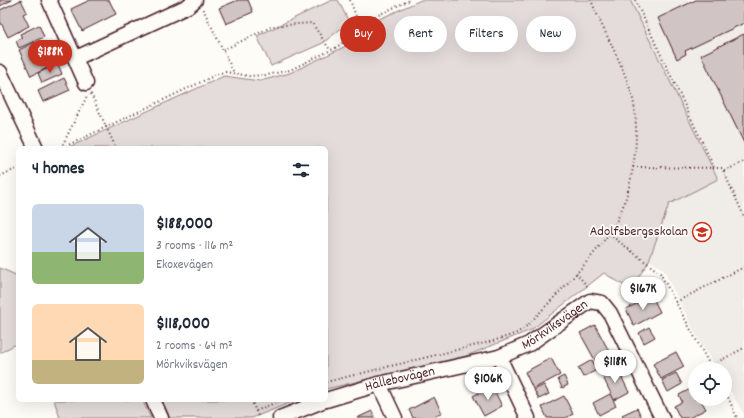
<!DOCTYPE html>
<html lang="en">
<head>
<meta charset="utf-8">
<style>
	:root { --surface:#fff; --page:#f6f6f7; --text:#1f2937; --muted:#747a83; --accent:#c8321e }
	body { margin:0; font-family:Dekko,sans-serif; background:var(--page); color:var(--text); height:100vh; display:flex; flex-direction:column; font-size:15px; white-space:nowrap }
	* { box-sizing:border-box; margin:0 }
	p { font-size:13px; color:var(--muted) }
	.icon { flex:none; width:22px; height:22px; fill:none; stroke:currentColor; stroke-width:2; stroke-linecap:round; stroke-linejoin:round }
	.map { position:relative; flex:1; overflow:hidden }
	.details { position:absolute; left:16px; top:146px; width:312px; height:256px; display:flex; flex-direction:column; background:var(--surface); border-radius:6px; box-shadow:0 4px 16px #0002 }
	.details>* { flex:none }
	.banner { position:absolute; left:340px; top:16px; width:344px; height:36px; display:flex; gap:8px }
	.controls { position:absolute; left:688px; top:362px; display:grid; gap:8px }
	.controls a { display:grid; place-items:center; width:44px; height:44px; border-radius:50%; background:var(--surface); box-shadow:0 4px 16px #0002; font-size:20px }
	.price { position:absolute; translate:-50% -34px; padding:0 9px; border-radius:14px; background:#fff; color:#222; font-size:13px; line-height:26px; filter:drop-shadow(0 1px 2px #0008) }
	.price::after { content:''; position:absolute; left:50%; top:24px; width:12px; height:9px; margin-left:-6px; background:inherit; clip-path:polygon(0 0,100% 0,50% 100%) }
	.price.active { background:var(--accent); color:#fff }
	ul { padding:0; list-style:none }
	li { display:flex; align-items:center; gap:12px; height:100px; padding:0 16px }
	li span { display:grid; place-items:center; flex:none; width:112px; height:80px; border-radius:6px; color:#555 }
	li>.icon { margin-inline-start:auto }
	span .icon { width:48px; height:48px; fill:#fffc; stroke-width:1 }
	li b { font-size:17px }
	h2 { display:flex; justify-content:space-between; align-items:center; height:48px; padding:0 16px; font-size:17px }
	.tag { padding:0 14px; border-radius:18px; background:var(--surface); box-shadow:0 4px 16px #0002; font-size:14px; line-height:36px }
	.tag.active { background:var(--accent); color:#fff }
	.map>svg:first-child { display:block }
	.built { fill:#f0ece8 }
	.green { fill:#e3dcda; stroke:#967e82 }
	.building { fill:#d0c5c4; stroke:#4a1f2b }
	.lines { fill:none; stroke-linecap:round; stroke-linejoin:round }
	.minor-casing { stroke:#4a1f2b; stroke-width:17 }
	.path { stroke:#4a1f2b; stroke-width:2; stroke-dasharray:1 3; stroke-linecap:butt }
	.minor { stroke:#fdfcf7; stroke-width:14 }
	.labels { text-anchor:middle; dominant-baseline:central; stroke-width:3.5; stroke-linejoin:round; paint-order:stroke }
	.poi-label { font-size:14px; fill:#4a1f2b; stroke:#fdfcf7; text-anchor:end }
	.street-label { font-size:14px; fill:#4a1f2b; stroke:#fdfcf7 }
</style>
</head>
<body>
<div class="map">
<svg width="744" height="418" viewBox="0 0 744 418">
	<rect width="100%" height="100%" fill="#fdfcf7"/>
	<filter id="ink" filterUnits="userSpaceOnUse"><feTurbulence type="fractalNoise" baseFrequency=".025" numOctaves="2"/><feDisplacementMap in="SourceGraphic" scale="8" xChannelSelector="R" yChannelSelector="G"/><feConvolveMatrix kernelMatrix="1 2 1 2 8 2 1 2 1" color-interpolation-filters="sRGB"/></filter>
	<g filter="url(#ink)">
		<path class="built" d="M630 0H744V414L725 382V369H717L702 346 663 269 649 260 669 204 718 178Z"/>
		<path class="green" d="M332 0H338L349 22 323 43 271 66 257 36Z
			M421 0H630L718 179 669 204 648 263 630 289 604 273 531 330 466 356 326 389V148H67L224 76 260 81 290 73 348 45 364 26Z
			M0 268 18 276V348L14 345 0 353Z
			M54 400H142L151 418H60Z
			M162 400H297L252 418H170Z"/>
		<path class="building" d="M0 0H12L0 6Z
			M21 0 27 12 23 14 29 26 8 37 0 21V10Z
			M90 0H109L116 14 82 31 71 9Z
			M238 0H248L253 12 226 24 219 8Z
			M696 0H744V23L685 51 686 54 677 59 658 18Z
			M39 25 44 37 19 48 16 41 22 38 20 34Z
			M744 34V143L701 55Z
			M35 42 38 48 41 47 44 54 49 52 46 47 49 46 57 63 31 76 19 50Z
			M58 64 62 74 42 83 38 73Z
			M64 78 70 90 43 102 38 91Z
			M652 296 660 312 634 326 626 309Z
			M595 325 611 355 596 362 580 333Z
			M649 327 655 337 644 343 639 333Z
			M676 352 684 367 661 379 653 364Z
			M551 358 560 375 533 389 525 372Z
			M592 360 597 370 583 377 578 368Z
			M617 368 629 392 614 400 602 375Z
			M676 373 682 384 668 392 662 380Z
			M564 376 568 385 562 388 558 379Z
			M544 385 549 394 539 399 534 390Z
			M492 386 502 406 484 416 473 396Z
			M694 387 695 399H700L706 409 689 418H680L674 406 682 402 679 395Z
			M610 394 616 406 599 415 593 403Z
			M564 396 573 414 566 418H547L542 407Z
			M434 397 442 413 432 418H413L409 410Z
			M637 408 642 418H623L622 415Z
			M372 411 375 418H357Z"/>
		<g class="lines">
			<g class="minor-casing">
				<g id="minor">
					<path d="M49 0 86 83"/>
					<path d="M76 58 188 6 195 0"/>
					<path d="M0 72 36 148"/>
					<path d="M499 357 528 418"/>
					<path d="M379 384 395 418"/>
					<path d="M153 400 161 418"/>
					<path id="s1" d="M326 400 379 384 499 357 529 344 590 301 602 303 610 313 662 418"/>
					<path d="M280 418 325 400"/>
				</g>
			</g>
			<path class="path" d="M350 0 359 24
				M635 0 714 167
				M203 9 234 73
				M223 50 273 26 312 23 330 50
				M91 94 116 148
				M61 148 87 96
				M62 148 220 73 226 72 249 76 267 75 290 70 337 47 346 40 359 24 410 0
				M633 167 722 168 744 216
				M724 171 744 162
				M0 176 18 168
				M609 234 660 273 712 369
				M576 273 589 288
				M676 302 744 267
				M710 366 744 348
				M326 382 493 341 517 333 528 325C555 296 585 267 608 235 633 201 643 131 631 92 621 60 603 31 591 0
				M725 390 737 418
				M251 400 259 418
				M256 411 281 400"/>
			<use href="#minor" class="minor"/>
		</g>
	</g>
	<defs>
		<g id="school-ring" transform="scale(1)"><circle r="9.5" fill="#fdfcf7" stroke="#c8321e" stroke-width="1.5"/><path d="M0-5L7-2L0 1L-7-2ZM-4 1L0 2.5L4 1V4Q0 6-4 4Z" fill="#c8321e"/></g>
	</defs>
	<g fill-rule="evenodd">
		<use href="#school-ring" x="702" y="232"/>
	</g>
	<g class="labels">
		<g class="poi-label">
			<text x="688" y="232">Adolfsbergsskolan</text>
		</g>
		<g class="street-label">
			<text stroke="none"><textPath href="#s1" startOffset="243">Mörkviksvägen</textPath></text>
			<text stroke="none"><textPath href="#s1" startOffset="77">Hällebovägen</textPath></text>
		</g>
	</g>
</svg>
<div class="controls">
<a><svg class="icon" aria-label="locate" viewBox="0 0 24 24"><circle cx="12" cy="12" r="6"/><path d="M12 2v4M12 18v4M2 12h4M18 12h4"/></svg></a>
</div>
<b class="price active" style="left:50px;top:74px">$188K</b>
<b class="price" style="left:643px;top:311px">$167K</b>
<b class="price" style="left:615px;top:384px">$118K</b>
<b class="price" style="left:488px;top:401px">$106K</b>
<div class="banner">
<a class="tag active">Buy</a>
<a class="tag">Rent</a>
<a class="tag">Filters</a>
<a class="tag">New</a>
</div>
<section class="details">
<h2>4 homes<svg class="icon" aria-label="filters" viewBox="0 0 24 24"><path d="M4 7h16M4 17h16"/><circle cx="9" cy="7" r="2"/><circle cx="15" cy="17" r="2"/></svg></h2>
<ul>
<li><span style="background:linear-gradient(#c9d6e8 60%,#8fb573 0)"><svg class="icon" aria-label="home" viewBox="0 0 24 24"><path d="M3 11l9-7 9 7M6 9v11h12V9"/></svg></span><div><b>$188,000</b><p>3 rooms · 116 m²</p><p>Ekoxevägen</p></div></li>
<li><span style="background:linear-gradient(#ffd9b3 70%,#c2b280 0)"><svg class="icon" aria-label="home" viewBox="0 0 24 24"><path d="M3 11l9-7 9 7M6 9v11h12V9"/></svg></span><div><b>$118,000</b><p>2 rooms · 64 m²</p><p>Mörkviksvägen</p></div></li>
</ul>
</section>
</div>
</body>
</html>
